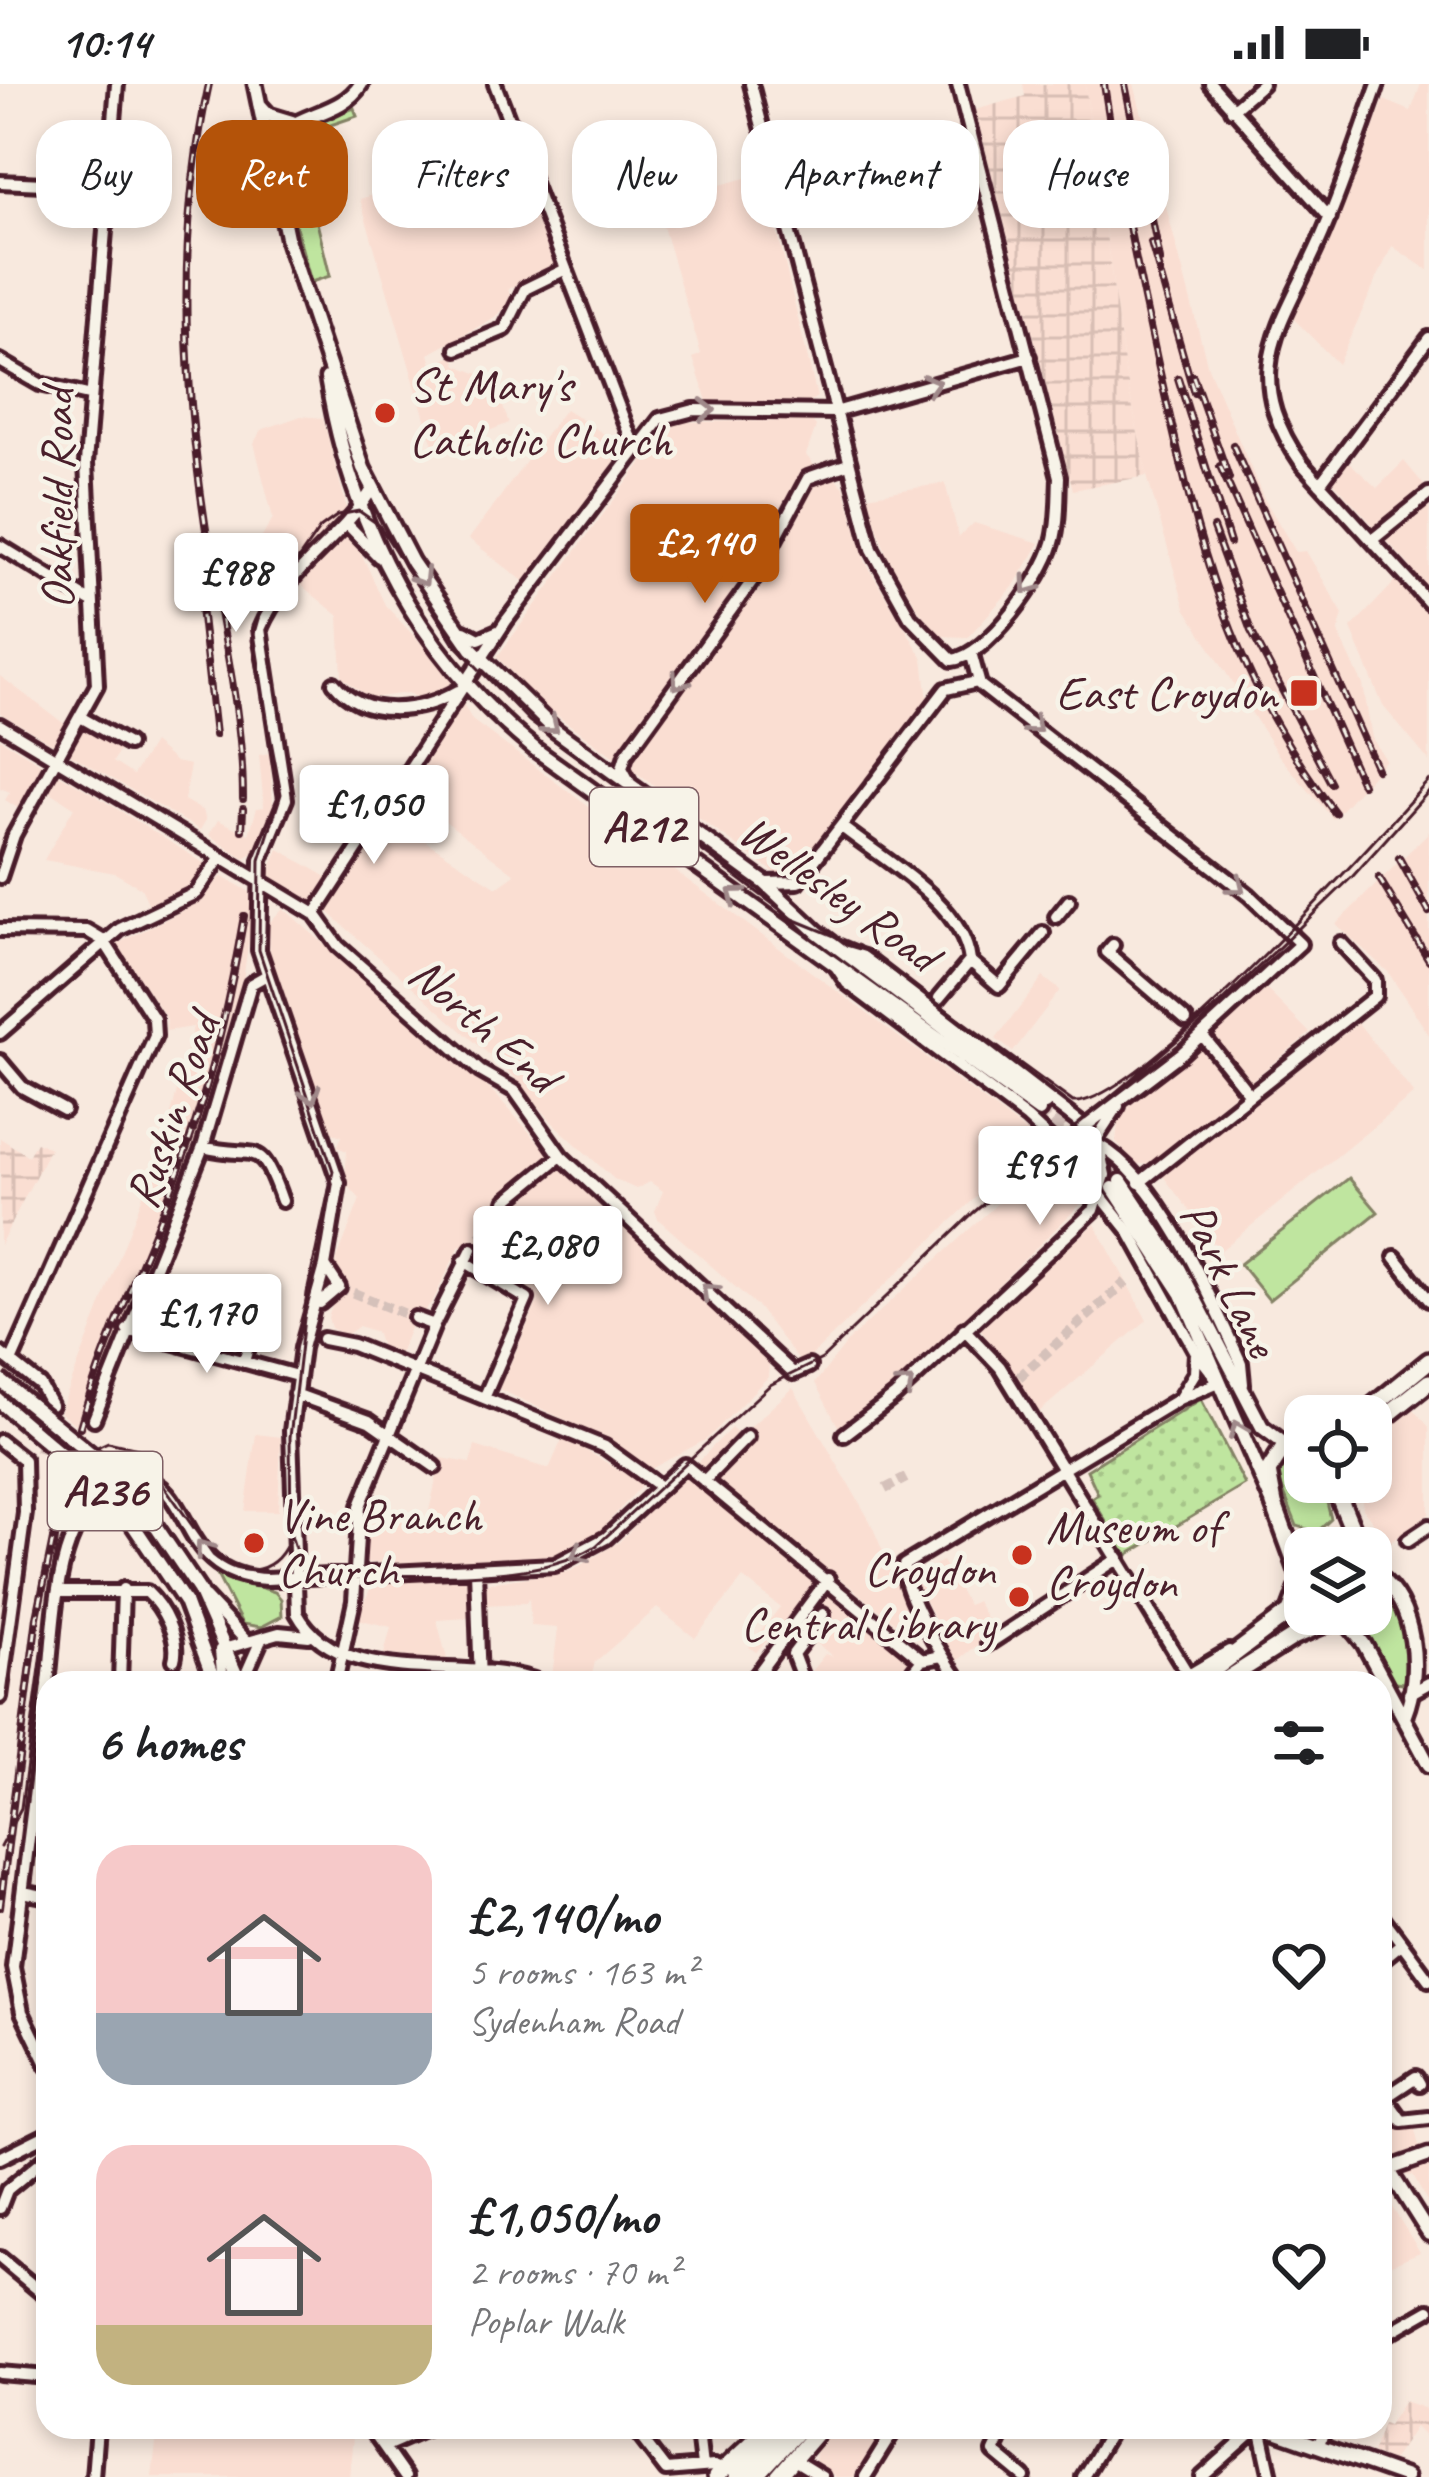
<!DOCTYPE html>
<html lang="en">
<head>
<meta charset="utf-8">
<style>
	:root { --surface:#fff; --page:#f6f6f6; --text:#202124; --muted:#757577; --accent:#b45309 }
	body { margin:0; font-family:Caveat,sans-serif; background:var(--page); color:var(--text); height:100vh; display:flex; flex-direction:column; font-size:45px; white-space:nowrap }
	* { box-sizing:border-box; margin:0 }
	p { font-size:39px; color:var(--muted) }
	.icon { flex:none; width:66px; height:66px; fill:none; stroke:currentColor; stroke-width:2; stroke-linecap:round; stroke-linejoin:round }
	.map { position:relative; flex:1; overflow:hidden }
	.details { position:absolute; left:36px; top:1587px; width:1356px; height:768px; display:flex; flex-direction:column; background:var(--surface); border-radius:36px; box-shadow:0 6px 18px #0003 }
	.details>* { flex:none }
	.guide { position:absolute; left:36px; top:36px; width:1359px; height:108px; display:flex; gap:24px }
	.controls { position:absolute; left:1284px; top:1311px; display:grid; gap:24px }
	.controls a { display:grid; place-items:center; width:108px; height:108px; border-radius:24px; background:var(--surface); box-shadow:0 6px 18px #0003; font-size:60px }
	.price { position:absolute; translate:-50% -102px; padding:0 27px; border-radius:12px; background:#fff; color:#222; font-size:39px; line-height:78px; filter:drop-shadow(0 3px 6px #0008) }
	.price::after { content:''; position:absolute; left:50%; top:72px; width:36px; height:27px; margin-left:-18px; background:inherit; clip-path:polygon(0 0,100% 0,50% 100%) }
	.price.active { background:var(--accent); color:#fff }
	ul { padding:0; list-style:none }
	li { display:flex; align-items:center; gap:36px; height:300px; padding:0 60px }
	li span { display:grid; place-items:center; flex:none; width:336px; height:240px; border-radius:36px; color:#555 }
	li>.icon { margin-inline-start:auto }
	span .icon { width:144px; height:144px; fill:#fffc; stroke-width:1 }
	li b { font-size:51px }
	h2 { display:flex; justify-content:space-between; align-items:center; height:144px; padding:0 60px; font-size:51px }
	.chip { padding:0 42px; border-radius:36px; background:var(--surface); box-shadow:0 6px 18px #0003; font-size:42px; line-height:108px }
	.chip.active { background:var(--accent); color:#fff }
	.status { display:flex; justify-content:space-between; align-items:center; height:84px; padding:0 60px; background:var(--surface); direction:ltr }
	.status svg { height:33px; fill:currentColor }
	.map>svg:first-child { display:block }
	.built { fill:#faded2 }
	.industrial { fill:url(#industrial-grid) }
	.grass { fill:#bfe59f; stroke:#848265; stroke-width:3 }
	.park { fill:url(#park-dots); stroke:#848265; stroke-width:3 }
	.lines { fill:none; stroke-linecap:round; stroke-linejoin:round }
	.minor-tunnel { stroke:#d5c1ba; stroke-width:10; stroke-dasharray:10 5; stroke-linecap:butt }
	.major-tunnel { stroke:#d5c1ba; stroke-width:12; stroke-dasharray:12 6; stroke-linecap:butt }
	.minor-casing { stroke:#4a1f2b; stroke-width:20 }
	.major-casing { stroke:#4a1f2b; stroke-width:21 }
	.highway-casing { stroke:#4a1f2b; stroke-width:24 }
	.minor { stroke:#f7f3e8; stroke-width:10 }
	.major { stroke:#f7f3e8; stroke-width:12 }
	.highway { stroke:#f7f3e8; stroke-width:15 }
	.tram { stroke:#4a1f2b; stroke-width:3 }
	.rail-casing { stroke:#4a1f2b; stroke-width:8 }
	.rail { stroke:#f7f3e8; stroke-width:3; stroke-dasharray:9; stroke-linecap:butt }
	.major-bridge-casing { stroke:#4a1f2b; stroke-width:21; stroke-linecap:butt }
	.major-bridge { stroke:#f7f3e8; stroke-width:12 }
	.oneway { stroke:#a0898a }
	.poi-dot { fill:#c8321e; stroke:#f7f3e8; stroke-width:4.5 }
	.labels { text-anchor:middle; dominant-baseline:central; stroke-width:9; stroke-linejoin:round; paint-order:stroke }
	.shield { fill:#f7f3e8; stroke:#7e5f64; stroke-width:3 }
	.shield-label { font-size:45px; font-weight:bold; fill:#4a1f2b }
	.poi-label { font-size:48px; fill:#4a1f2b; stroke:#f7f3e8; text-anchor:start }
	.street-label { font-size:48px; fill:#4a1f2b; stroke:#f7f3e8 }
</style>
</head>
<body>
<div class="status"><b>10:14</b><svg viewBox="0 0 49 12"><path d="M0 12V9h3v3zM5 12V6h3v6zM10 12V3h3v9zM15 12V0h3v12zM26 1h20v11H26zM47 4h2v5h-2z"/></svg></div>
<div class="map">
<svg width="1429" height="2393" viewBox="0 0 1429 2393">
	<defs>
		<pattern id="industrial-grid" width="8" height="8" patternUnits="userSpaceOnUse" patternTransform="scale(3)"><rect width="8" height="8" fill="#faded2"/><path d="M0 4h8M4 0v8" fill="none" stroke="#d8beb4"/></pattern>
		<pattern id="park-dots" width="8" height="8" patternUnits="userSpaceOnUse" patternTransform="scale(3)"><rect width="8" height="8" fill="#bfe59f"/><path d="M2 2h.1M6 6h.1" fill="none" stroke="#a6c489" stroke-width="1.8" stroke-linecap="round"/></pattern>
	</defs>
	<rect width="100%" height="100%" fill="#f8e9de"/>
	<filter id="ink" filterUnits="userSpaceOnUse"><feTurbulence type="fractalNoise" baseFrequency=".00833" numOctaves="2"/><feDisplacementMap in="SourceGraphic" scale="24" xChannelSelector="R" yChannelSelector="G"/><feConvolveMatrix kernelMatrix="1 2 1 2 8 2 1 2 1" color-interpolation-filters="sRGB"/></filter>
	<g filter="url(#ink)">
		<path class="built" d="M1085 0H1134L1208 283 1263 413 1296 468 1306 467 1343 530 1338 548 1363 601 1372 654 1386 676 1333 735 1279 672 1185 524 1147 392 1125 287Z
			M1421 0H1429V187L1392 162 1338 280 1292 233 1335 145 1384 16 1411 27Z
			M512 67 554 181 508 205 512 218 492 235 429 270 432 280 454 272 457 281 493 296 509 339 435 368 360 115Z
			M763 89 817 313 809 318 707 317 693 274 701 270 656 119Z
			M565 325 626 364 526 499 469 455Z
			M301 332 323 334 355 456 385 521 444 584 472 636 1032 1052 1033 1058 802 1281 758 1223 658 1135 655 1127 663 1107 650 1098 636 1105 614 1095 553 1039 513 992 327 827 353 782 394 737 497 803 515 790 408 709 453 633 408 609 369 614 342 593 339 532 280 484 268 499 257 462 273 434 254 359 261 346Z
			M812 337 816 342 806 371 823 393H834L844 403 866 479 923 574 928 617 793 789 782 794 541 620 497 573 672 338Z
			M1348 377 1377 404 1404 377 1429 407V677L1383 622 1351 544 1410 482 1333 397Z
			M945 399 959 453 974 439 1040 459 1013 503 968 553 941 552 920 528 887 472 867 412Z
			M0 592 66 641 73 631 123 660 113 678 133 691 153 659 175 678 190 681 184 716 203 727 206 736 200 746 0 629Z
			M0 655 93 710 210 783 189 804 150 823 141 804 115 789 44 776 74 723 38 700 21 726 5 716 10 708 0 704Z
			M270 669 273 722 255 768 244 774 209 751 218 736 249 750 257 724 264 723 259 671Z
			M1429 748V951L1388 888 1336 840Z
			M279 765 332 796 317 820 268 791Z
			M222 792 250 808 254 818 243 897 183 1099 100 1293 84 1348 60 1328 165 1054 193 943 166 947 167 935 117 860 196 820Z
			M283 824 496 1011 557 1079 608 1121 769 1280 768 1293 707 1355 649 1386 598 1351 499 1305 538 1217 475 1172 467 1160 459 1163 433 1217 424 1227 418 1225 400 1268H383L376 1248 359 1242 345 1252 331 1244 328 1233 343 1194 335 1190 337 1175 360 1115 345 1098 347 1067 337 1063 342 1052 330 1048 270 875 269 839Z
			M1043 893 1060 906 1013 968 996 955Z
			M1266 905 1310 949 1148 1080H1135L1116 1057 1119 1031Z
			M1358 939 1414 1010 1220 1167 1163 1092Z
			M1054 1076 1087 1114 890 1307 840 1346 815 1299 849 1256 1000 1117Z
			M1095 1140 1147 1236 1038 1329 978 1241Z
			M793 1304 870 1437 916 1545 910 1551 832 1488 756 1568 749 1563 780 1523 743 1494 695 1554 657 1524 595 1578 590 1599H560L552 1593 558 1544 531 1542 529 1514 526 1519 483 1521 482 1500 571 1487 619 1458 731 1344 740 1352Z
			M1413 1324 1429 1343V1430L1389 1459 1363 1425 1360 1398H1371V1358Z
			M256 1350 281 1353 278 1427H245Z
			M563 1353 643 1400 598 1449 542 1477 363 1479 362 1442H380L382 1434 426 1440 441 1374 470 1379 475 1362 549 1385Z
			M942 1477 968 1521 976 1517 994 1548 956 1578 913 1493Z
			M414 1493 469 1495 468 1534 437 1536 448 1579 384 1570 391 1543 357 1535 374 1496Z
			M827 1501 909 1571 910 1582 897 1599H813L808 1591 825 1570 833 1573 811 1554 825 1533 814 1522Z
			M1380 1999 1388 2010 1380 2017 1398 2039 1414 2042 1419 2062 1429 2060V2121L1413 2092 1380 2089Z
			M1380 2104 1420 2168 1380 2185Z
			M158 2343H354L349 2393H152Z
			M831 2343H886L854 2393H836L816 2379 815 2369Z"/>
		<path class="industrial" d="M1023 0H1085L1125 287 1147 392 1073 406 975 26 1025 12Z
			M0 1054 28 1072 36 1058 50 1064 0 1161Z
			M1404 2317 1429 2326V2357L1415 2343 1392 2377 1372 2369 1383 2339 1388 2341Z"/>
		<path class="grass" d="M354 24 357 32 307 49 312 64 299 68 309 106 287 113C271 44 298 45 354 24Z
			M313 122 330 192 311 198 292 128Z
			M1349 1094 1378 1128 1269 1216 1240 1180Z
			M1291 1374 1305 1381V1398H1322L1331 1435 1317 1448 1297 1442 1276 1389Z
			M216 1489 275 1508 281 1515 282 1532 261 1543 242 1540Z
			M1389 1513C1411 1539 1406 1567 1404 1599L1394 1598 1357 1544 1377 1533Z"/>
		<path class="park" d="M1201 1315 1245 1401 1126 1472 1092 1414 1098 1410 1087 1386Z"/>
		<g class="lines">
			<path class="minor-tunnel" d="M472 1165 506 1117
				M339 1203 415 1234
				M1019 1293 1126 1198
				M39 1368 51 1321
				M885 1405 906 1394"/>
			<path class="major-tunnel" d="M1045 1020 1121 1097
				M1039 1027 1113 1104"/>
			<g class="minor-casing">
				<path id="minor" d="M495 0 630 352 638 361
					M751 0 872 465 910 533 952 576C988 572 1043 494 1053 459 1059 438 1058 415 1059 393L958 0
					M1211 0 1330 134
					M1378 0C1360 50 1344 100 1323 149 1285 239 1235 284 1302 380L1429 519
					M1232 26 1262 0
					M0 98 109 103
					M457 265 505 245 525 205 566 185
					M0 277 40 300 88 311
					M1320 400 1429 254
					M372 405C342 456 284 487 260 545L286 715 261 776 259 866 339 1099 325 1182 302 1264 291 1347 297 1529C341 1610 471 1569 542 1599
					M347 440 379 473
					M1372 456 1429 410
					M0 462 90 517
					M464 547 479 555 500 546
					M972 572 980 601 1249 811 1300 860 1182 969 1085 1043
					M334 599C364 636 420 629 458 607
					M82 634 128 660
					M0 641 315 830 338 862 480 987 515 1007 561 1072 793 1289 809 1282
					M629 697 622 684 626 671 755 493 808 394 848 380
					M842 743C886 778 963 819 970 877L939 914
					M0 793 14 751 97 601 86 379 117 0
					M767 799 798 798 946 605 977 598
					M315 830 506 537 660 335 694 326 835 328 1029 273
					M1056 833 1069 817
					M0 846 87 847 104 857
					M1113 861 1107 868 1186 936
					M847 868 864 873 1085 1043
					M970 877 999 902 1043 849
					M837 884 847 899 1027 1034 1073 1077 1129 1147 1196 1268 1219 1298 1179 1315 904 1481C902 1509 944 1575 961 1599
					M0 949 120 845 196 809 219 776
					M1202 951 1246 1006
					M0 977 22 1003 64 1026
					M1097 1054 1118 1022
					M1100 1062C1160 1095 1213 1218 1241 1279L1243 1300
					M203 1063C258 1077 259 1050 282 1117
					M1064 1068 1086 1049
					M1139 1099 1375 912V896L1341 859
					M506 1117 561 1072
					M1395 1173 1429 1216
					M464 1177 527 1215 485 1312
					M320 1219 339 1203 325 1182
					M415 1234 434 1241
					M964 1245 1000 1283 1188 1590
					M127 1246 297 1292
					M323 1255 353 1261 605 1363 659 1402
					M0 1269 40 1301 51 1321
					M11 1278 155 952 154 935 104 857
					M244 1278 261 1216
					M295 1310 369 1337 435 1383
					M1179 1315 1195 1289 1196 1268
					M94 1335 203 1063 251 900 267 891
					M844 1351 895 1312 1094 1126 1105 1091 1097 1054
					M0 1357 24 1376
					M704 1397 747 1353
					M1408 1456 1429 1442
					M476 1486 480 1599
					M60 1508H147C163 1523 180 1555 174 1576
					M205 1513 247 1558
					M988 1560 1119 1474
					M48 1599C57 1527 51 1413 140 1393 196 1404 176 1492 267 1495L555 1481 606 1454 685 1381 922 1576
					M120 1599 123 1505
					M223 1599 220 1566 279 1549 309 1552
					M242 1599 261 1556
					M336 1599 354 1517 360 1422 434 1241 472 1165
					M751 1599 828 1495
					M804 1599 793 1570 823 1530
					M904 1599 922 1576 942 1572
					M1175 1599 1229 1567
					M48 1601 13 1883 22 1928 48 1982
					M1409 1610 1429 1599
					M0 1613 25 1429 24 1376
					M23 1808 48 1813
					M1380 1830 1429 1896
					M1380 1877 1401 1860
					M1385 2013 1402 2037 1429 2034
					M1383 2015 1416 1993 1420 2000
					M0 2074 48 2050
					M0 2124 7 2106 48 2072
					M0 2174 48 2214
					M1380 2254 1429 2226
					M0 2289 48 2293
					M370 2343 405 2393
					M633 2343 666 2386 714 2382 724 2386
					M1006 2343 994 2368 1024 2393
					M1260 2343 1271 2393
					M1319 2361 1325 2343
					M386 2362 430 2343
					M794 2376 822 2393
					M702 2382 699 2357 704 2343
					M93 2393 97 2343
					M865 2393 896 2343
					M1083 2393 1113 2343
					M1202 2393 1258 2343"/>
			</g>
			<g class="major-casing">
				<path id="major" d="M255 0 288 158 363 384 412 478 472 565 555 646 765 799 817 848 1045 1020
					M259 20 269 31 292 38
					M267 66C288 27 339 35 361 0
					M327 294C352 444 417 569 536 666L1039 1027
					M1121 1097 1179 1184 1262 1343 1289 1363
					M1113 1104 1182 1210 1271 1416
					M138 1416 199 1506 240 1599
					M1378 1492C1416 1521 1422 1588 1405 1631
					M185 1518 215 1599
					M1343 1534 1364 1560 1429 1681
					M1388 2085 1429 2150
					M1381 2088 1429 2071
					M1264 2343 1406 2393"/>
			</g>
			<g class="highway-casing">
				<path id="highway" d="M1361 1332 1429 1277
					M1371 1344 1429 1298
					M1305 1369 1283 1365 1268 1388 1274 1420 1305 1505
					M1333 1398 1360 1464
					M1371 1481 1378 1492 1371 1523
					M1331 1532 1362 1530
					M1196 1599 1290 1528 1301 1499
					M1221 1599 1295 1552 1338 1534
					M716 2393 769 2343
					M737 2393 786 2343
					M755 2393 801 2343
					M778 2393 821 2343"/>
			</g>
			<use href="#minor" class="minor"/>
			<use href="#major" class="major"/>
			<use href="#highway" class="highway"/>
			<path class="tram" d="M1429 696C1379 752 1135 1024 1073 1018L859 862 793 835 529 637 453 558 379 441 359 427 338 431 320 444 259 531 252 556 281 710 260 776 259 866 333 1087 307 1209 290 1353 291 1451 298 1474 326 1491C403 1489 530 1503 596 1462L770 1301 822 1275 973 1129 1220 920 1353 792 1429 707
				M0 1763 21 1724 58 1451 84 1369 108 1358 138 1365 213 1471C244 1497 278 1489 291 1451"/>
			<g class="rail-casing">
				<path id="rail" d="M209 0C174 158 184 313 210 471 223 552 243 632 243 715
					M1104 0C1118 94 1138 188 1158 280 1197 454 1225 584 1335 729
					M1125 0 1160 176
					M1151 159 1194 309
					M1193 292 1229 394
					M1178 294 1230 459
					M1233 361 1377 685
					M1220 382 1362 700
					M1213 444 1251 547 1331 699
					M198 496 215 651
					M242 746 243 725
					M1399 774 1429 828
					M1379 794 1429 876
					M80 1343C106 1250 151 1165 183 1074 212 996 230 914 244 832
					M0 1823 37 1533 66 1392"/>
			</g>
			<use href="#rail" class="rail"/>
			<g class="major-bridge-casing">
				<path id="major-bridge" d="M0 1296 101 1378 138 1416
					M0 1318 119 1420 185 1518"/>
			</g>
			<use href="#major-bridge" class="major-bridge"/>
		</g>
		<defs><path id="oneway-chevron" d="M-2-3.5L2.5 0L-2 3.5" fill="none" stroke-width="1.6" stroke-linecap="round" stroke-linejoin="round" transform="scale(3)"/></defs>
		<g class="oneway">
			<use href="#oneway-chevron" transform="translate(932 300) rotate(-16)"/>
			<use href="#oneway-chevron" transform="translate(707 326)"/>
			<use href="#oneway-chevron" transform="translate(422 494) rotate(58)"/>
			<use href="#oneway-chevron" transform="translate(1029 502) rotate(126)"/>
			<use href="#oneway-chevron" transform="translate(679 598) rotate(126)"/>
			<use href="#oneway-chevron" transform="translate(551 642) rotate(39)"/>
			<use href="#oneway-chevron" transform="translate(1034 642) rotate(39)"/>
			<use href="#oneway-chevron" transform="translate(1237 802) rotate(39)"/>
			<use href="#oneway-chevron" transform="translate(735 811) rotate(-143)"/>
			<use href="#oneway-chevron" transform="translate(311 1011) rotate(71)"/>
			<use href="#oneway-chevron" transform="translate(709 1207) rotate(-136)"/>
			<use href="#oneway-chevron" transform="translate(906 1301) rotate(-43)"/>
			<use href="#oneway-chevron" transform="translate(1238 1345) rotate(-112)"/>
			<use href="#oneway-chevron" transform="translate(203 1464) rotate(-127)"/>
			<use href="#oneway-chevron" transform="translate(579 1470) rotate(153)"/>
		</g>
	</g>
	<g class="poi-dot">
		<circle cx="385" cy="329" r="12"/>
		<rect x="1289" y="594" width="30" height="30" rx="6"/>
		<circle cx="254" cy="1459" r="12"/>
		<circle cx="1022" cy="1471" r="12"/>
		<circle cx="1019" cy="1513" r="12"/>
	</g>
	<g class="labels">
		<g class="shield">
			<rect x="590" y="704" width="108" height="78" rx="9"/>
			<rect x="48" y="1368" width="114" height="78" rx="9"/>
		</g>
		<g class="shield-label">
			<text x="644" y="743">A212</text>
			<text x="105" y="1407">A236</text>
		</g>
		<g class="poi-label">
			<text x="409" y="301">St Mary's<tspan x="409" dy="55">Catholic Church</tspan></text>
			<text x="1277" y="609" text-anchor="end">East Croydon</text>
			<text x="278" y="1431">Vine Branch<tspan x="278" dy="55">Church</tspan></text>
			<text x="1046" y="1443">Museum of<tspan x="1046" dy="55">Croydon</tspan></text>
			<text x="995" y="1485" text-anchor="end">Croydon<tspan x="995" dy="55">Central Library</tspan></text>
		</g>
		<g class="street-label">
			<text transform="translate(57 415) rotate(-90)">Oakfield Road</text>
			<text transform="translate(839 809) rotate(36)">Wellesley Road</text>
			<text transform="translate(484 940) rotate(41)">North End</text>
			<text transform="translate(172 1027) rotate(-71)">Ruskin Road</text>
			<text transform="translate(1230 1195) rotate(64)">Park Lane</text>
		</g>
	</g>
</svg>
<div class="controls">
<a><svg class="icon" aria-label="locate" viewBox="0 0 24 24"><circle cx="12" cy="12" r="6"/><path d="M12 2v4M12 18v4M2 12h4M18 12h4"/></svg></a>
<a><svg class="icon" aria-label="layers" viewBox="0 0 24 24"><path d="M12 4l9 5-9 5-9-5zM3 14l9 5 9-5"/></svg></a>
</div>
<b class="price active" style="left:705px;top:522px">£2,140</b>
<b class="price" style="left:236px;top:551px">£988</b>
<b class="price" style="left:374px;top:783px">£1,050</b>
<b class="price" style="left:1040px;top:1144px">£951</b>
<b class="price" style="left:548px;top:1224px">£2,080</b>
<b class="price" style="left:207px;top:1292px">£1,170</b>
<div class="guide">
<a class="chip">Buy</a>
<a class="chip active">Rent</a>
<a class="chip">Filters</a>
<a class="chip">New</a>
<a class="chip">Apartment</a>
<a class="chip">House</a>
</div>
<section class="details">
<h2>6 homes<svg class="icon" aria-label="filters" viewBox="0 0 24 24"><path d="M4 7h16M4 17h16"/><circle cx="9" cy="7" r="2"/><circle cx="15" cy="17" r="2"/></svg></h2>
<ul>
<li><span style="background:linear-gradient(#f6c9c9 70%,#9aa5b1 0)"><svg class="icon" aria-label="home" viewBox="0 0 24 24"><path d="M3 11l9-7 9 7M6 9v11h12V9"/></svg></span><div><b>£2,140/mo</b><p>5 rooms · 163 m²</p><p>Sydenham Road</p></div><svg class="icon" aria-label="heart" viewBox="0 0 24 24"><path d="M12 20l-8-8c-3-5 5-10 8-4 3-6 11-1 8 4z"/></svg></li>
<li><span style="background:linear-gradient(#f6c9c9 75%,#c2b280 0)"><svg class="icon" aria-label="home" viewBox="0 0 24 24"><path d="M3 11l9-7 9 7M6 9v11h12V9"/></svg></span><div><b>£1,050/mo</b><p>2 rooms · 70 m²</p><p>Poplar Walk</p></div><svg class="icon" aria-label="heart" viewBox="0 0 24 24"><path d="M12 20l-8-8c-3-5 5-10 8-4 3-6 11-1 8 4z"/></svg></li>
</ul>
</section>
</div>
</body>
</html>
